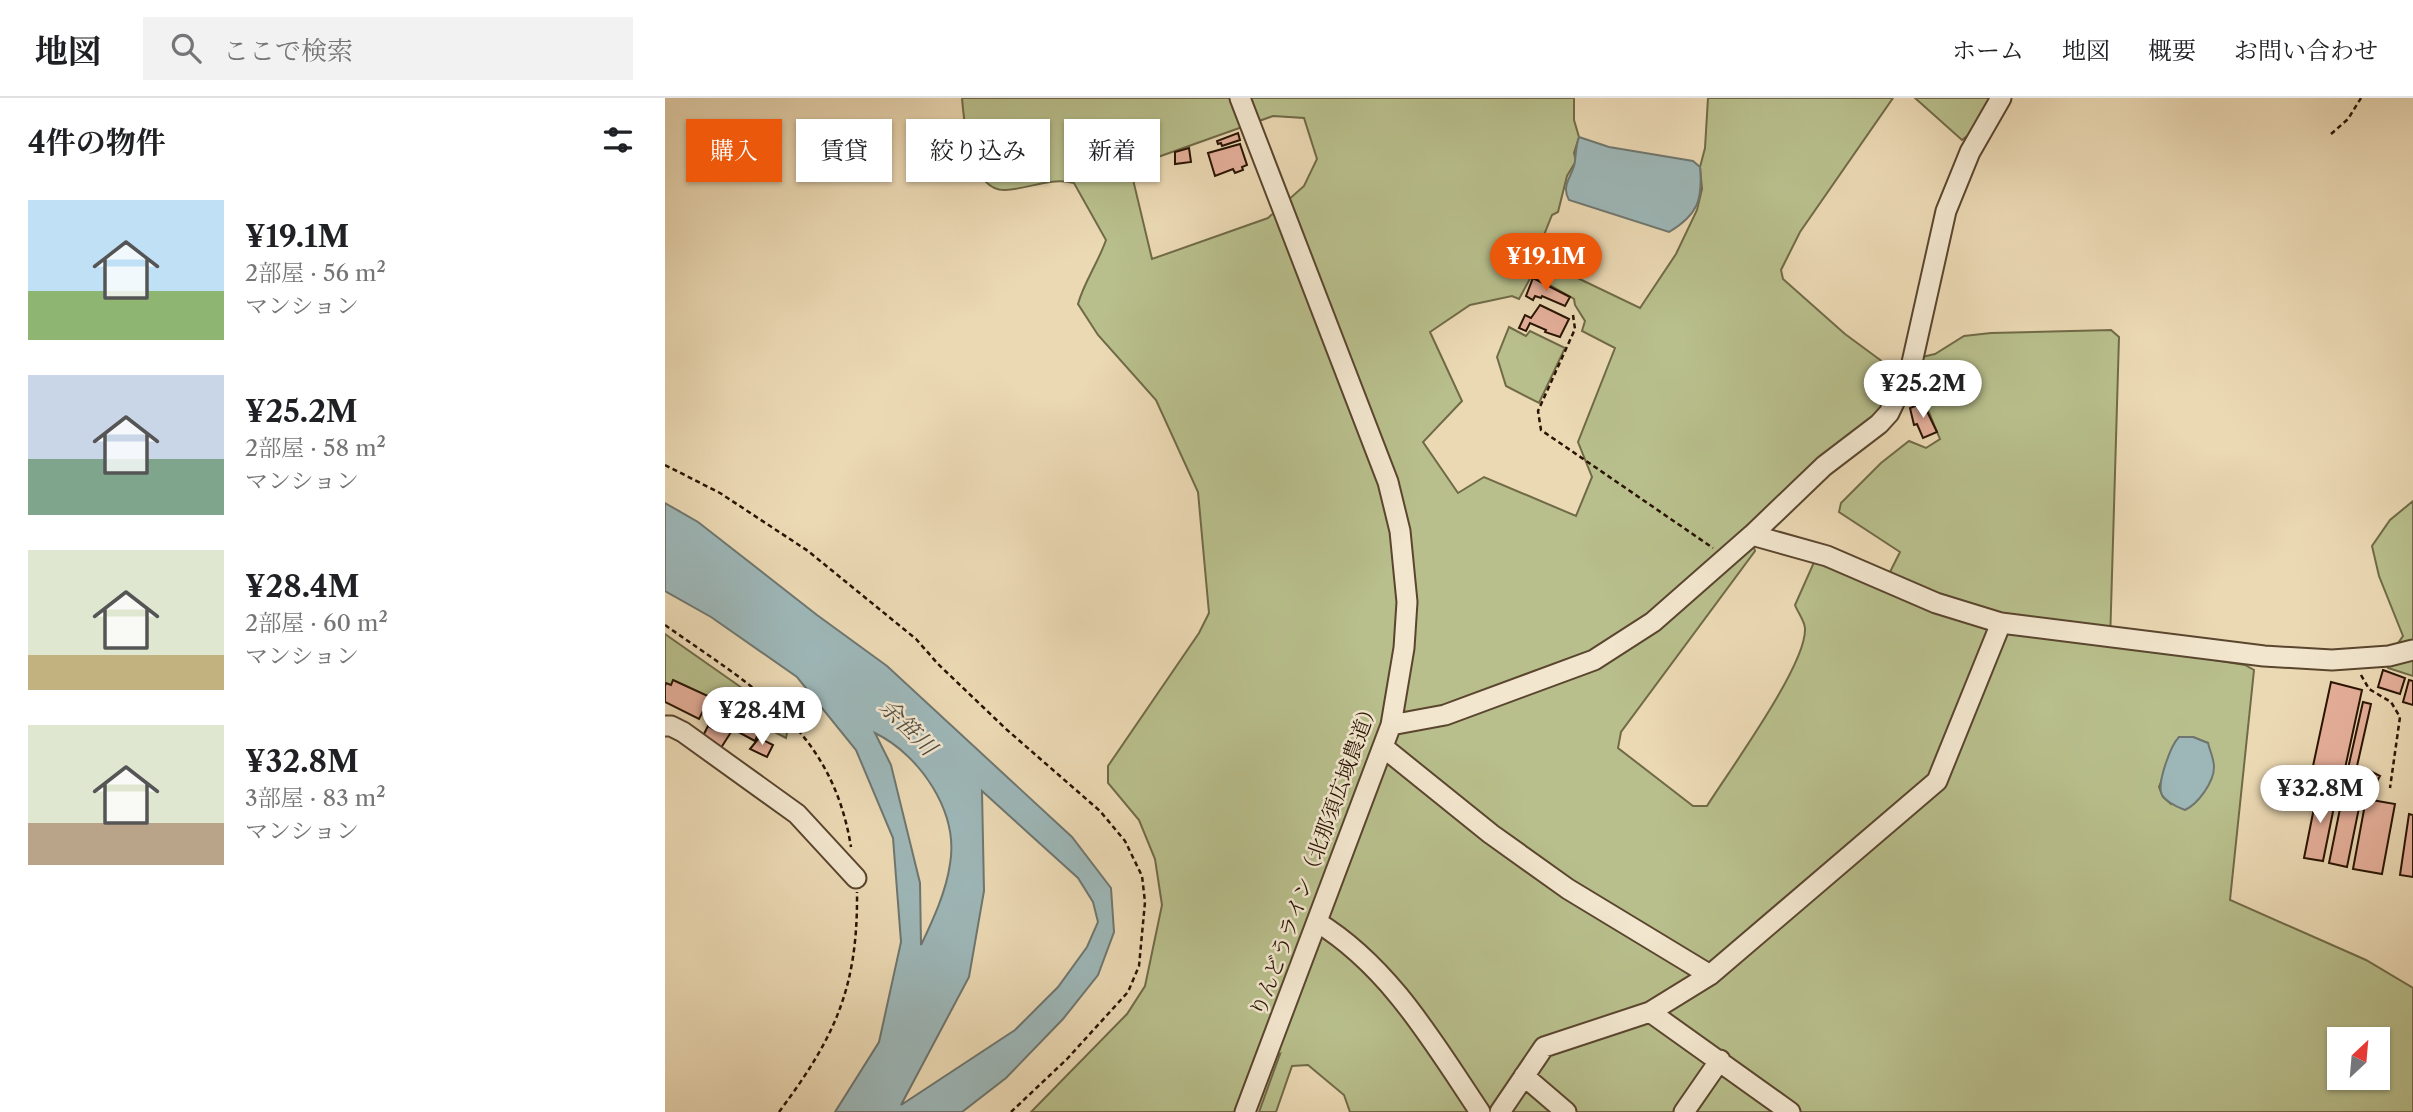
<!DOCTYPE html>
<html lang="ja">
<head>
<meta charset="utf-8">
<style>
	:root { --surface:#fff; --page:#f2f2f2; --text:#202124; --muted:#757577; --line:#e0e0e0; --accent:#ea580c }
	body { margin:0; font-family:"Libre Caslon Text","Noto Serif JP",serif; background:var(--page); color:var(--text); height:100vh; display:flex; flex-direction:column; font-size:26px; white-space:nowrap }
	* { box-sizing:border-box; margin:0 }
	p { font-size:23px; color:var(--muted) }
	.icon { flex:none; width:38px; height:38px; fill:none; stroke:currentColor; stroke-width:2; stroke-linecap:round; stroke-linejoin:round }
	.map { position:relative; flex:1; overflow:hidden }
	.drawer { display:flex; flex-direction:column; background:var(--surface); width:665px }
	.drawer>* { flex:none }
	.guide { position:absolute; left:21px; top:21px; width:665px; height:63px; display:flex; gap:14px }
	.needle { width:46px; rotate:26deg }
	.controls { position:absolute; left:1662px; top:929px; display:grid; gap:14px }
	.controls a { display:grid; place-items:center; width:63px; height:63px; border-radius:0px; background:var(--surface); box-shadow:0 2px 5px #0004; font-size:35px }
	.price { position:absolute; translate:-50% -60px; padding:0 16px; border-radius:24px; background:#fff; color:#222; font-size:23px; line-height:46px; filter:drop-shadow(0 2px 4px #0008) }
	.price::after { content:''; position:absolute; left:50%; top:42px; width:21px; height:16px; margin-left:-10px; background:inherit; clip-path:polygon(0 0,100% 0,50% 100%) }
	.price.current { background:var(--accent); color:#fff }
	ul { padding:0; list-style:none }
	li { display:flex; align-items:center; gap:21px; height:175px; padding:0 28px }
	li span { display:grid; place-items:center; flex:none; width:196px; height:140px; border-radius:0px; color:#555 }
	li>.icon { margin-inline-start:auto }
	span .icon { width:84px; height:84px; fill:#fffc; stroke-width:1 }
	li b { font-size:30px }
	h2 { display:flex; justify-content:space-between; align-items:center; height:84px; padding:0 28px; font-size:30px }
	.chip { padding:0 24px; border-radius:0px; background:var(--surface); box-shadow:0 2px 5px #0004; font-size:24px; line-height:63px }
	.chip.current { background:var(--accent); color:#fff }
	header { display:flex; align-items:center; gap:42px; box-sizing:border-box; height:98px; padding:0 35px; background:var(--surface); border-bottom:2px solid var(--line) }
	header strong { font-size:33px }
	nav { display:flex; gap:38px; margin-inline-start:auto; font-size:24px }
	.search { width:490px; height:63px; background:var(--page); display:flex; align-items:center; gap:18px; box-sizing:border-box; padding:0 24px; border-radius:0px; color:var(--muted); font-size:26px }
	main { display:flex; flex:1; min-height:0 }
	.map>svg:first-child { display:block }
	.green { fill:#b8bf8c; stroke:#706a47; stroke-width:2; fill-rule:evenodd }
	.water { fill:#9db7b8; stroke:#6f766f; stroke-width:2; fill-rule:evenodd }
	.building { fill:#e5af9a; stroke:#291402; stroke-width:2 }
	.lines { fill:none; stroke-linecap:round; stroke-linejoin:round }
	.minor-casing { stroke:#5a452e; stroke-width:23 }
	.path { stroke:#291402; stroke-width:2.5; stroke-dasharray:5 3.5; stroke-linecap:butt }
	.minor { stroke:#f2e6ce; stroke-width:19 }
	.labels { text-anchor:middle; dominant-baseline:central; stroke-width:5; stroke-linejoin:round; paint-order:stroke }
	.street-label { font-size:21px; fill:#291402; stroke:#f2e6ce }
	.water-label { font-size:23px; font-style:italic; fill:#524d42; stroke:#f2e6ce }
</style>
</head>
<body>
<header>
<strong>地図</strong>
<div class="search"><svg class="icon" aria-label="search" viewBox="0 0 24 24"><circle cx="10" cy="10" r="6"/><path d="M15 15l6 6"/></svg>ここで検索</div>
<nav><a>ホーム</a><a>地図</a><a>概要</a><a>お問い合わせ</a></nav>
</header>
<main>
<section class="drawer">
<h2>4件の物件<svg class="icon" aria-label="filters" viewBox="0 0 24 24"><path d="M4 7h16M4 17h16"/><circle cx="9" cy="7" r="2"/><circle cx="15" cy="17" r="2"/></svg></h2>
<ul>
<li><span style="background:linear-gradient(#bfe0f5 65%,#8fb573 0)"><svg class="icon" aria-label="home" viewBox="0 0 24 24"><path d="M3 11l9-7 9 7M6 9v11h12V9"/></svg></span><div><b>¥19.1M</b><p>2部屋 · 56 m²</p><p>マンション</p></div></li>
<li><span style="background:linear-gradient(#c9d6e8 60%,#7fa58c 0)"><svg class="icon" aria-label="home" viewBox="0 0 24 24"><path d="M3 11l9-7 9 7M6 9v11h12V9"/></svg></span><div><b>¥25.2M</b><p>2部屋 · 58 m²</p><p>マンション</p></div></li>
<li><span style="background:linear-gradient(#dfe7d0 75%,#c2b280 0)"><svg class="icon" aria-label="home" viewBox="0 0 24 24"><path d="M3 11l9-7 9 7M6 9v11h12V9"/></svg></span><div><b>¥28.4M</b><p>2部屋 · 60 m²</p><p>マンション</p></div></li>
<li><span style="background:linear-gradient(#dfe7d0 70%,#b9a48a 0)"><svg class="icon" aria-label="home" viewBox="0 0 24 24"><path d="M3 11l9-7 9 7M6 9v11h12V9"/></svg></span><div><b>¥32.8M</b><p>3部屋 · 83 m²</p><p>マンション</p></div></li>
</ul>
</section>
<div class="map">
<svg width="1748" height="1014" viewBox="0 0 1748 1014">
	<rect width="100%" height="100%" fill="#ebd9b4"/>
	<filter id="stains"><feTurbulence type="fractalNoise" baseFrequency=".00286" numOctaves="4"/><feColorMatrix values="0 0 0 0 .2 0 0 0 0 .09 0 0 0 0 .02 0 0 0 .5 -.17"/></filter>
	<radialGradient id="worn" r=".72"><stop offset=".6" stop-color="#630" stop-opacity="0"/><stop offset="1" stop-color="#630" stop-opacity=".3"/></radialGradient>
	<path class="green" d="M297 0H909V22L914 39 909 55 911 63 902 78 893 114 887 117 875 147V162L975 210 1011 156 1032 112 1037 91 1035 69 1040 50 1043 0H1228L1135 134 1116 172 1118 181 1180 236 1222 267 1270 256 1299 238 1326 235 1446 232 1454 239 1445 545 1580 567 1589 572 1565 802 1701 862 1748 890V1014H685L679 997 643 967 627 968 611 1014H594L615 956 592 970 571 1014H366L462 916 480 888 497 807 490 761 474 722 443 685V668L534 535 544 515 533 394 491 302 433 237 413 206C419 184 433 165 441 142L409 85C385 79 364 91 340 92 305 93 299 25 297 0ZM608 18 639 20 652 61 639 88 603 120 487 161 465 69ZM867 177 909 201 910 207 920 223 917 233 950 250 913 344 927 379 911 418 819 379 793 395 758 344 797 303 765 234 805 207 847 198 854 201ZM1256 295 1275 341 1261 350 1244 343 1216 365 1176 405 1174 414 1235 454 1224 476 1154 453 1130 507C1133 515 1141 525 1140 532 1140 569 1064 673 1042 708H1028L953 650 956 634 1090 453 1085 436 1233 307ZM1514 639H1528L1543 645 1506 706 1498 699 1494 689ZM1675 942H1713V980H1675Z
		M1250 0H1332L1307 34 1297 42Z
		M844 229 861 238 865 233 900 250 874 305 841 288 832 259Z
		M1748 403V578L1723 570 1721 562 1738 538 1714 478 1707 448 1725 422Z
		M0 536 107 611 123 630 121 640 18 587 0 604Z"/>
	<path class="water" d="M914 39 944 49 1028 63 1035 69C1038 101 1033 117 1004 134L904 102C895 86 909 77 910 63 911 54 911 48 914 39Z
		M0 405 33 424 152 517 222 568 407 739 446 790 449 834 433 877 398 921 341 980 297 1014H170L214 944 236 844 228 740 191 652 132 579 46 519 0 493ZM210 635C255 657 294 714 285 766 281 794 268 822 256 847L255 785 226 667ZM317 693 413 780 428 804 433 824 422 849 393 889 350 932 236 1007 304 879 319 793Z
		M1514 639H1528L1543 645C1545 653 1549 661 1549 669 1549 684 1533 706 1520 712 1512 709 1502 705 1497 697 1491 686 1506 647 1514 639Z"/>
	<path class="building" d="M573 35 575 42 557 48 556 45 553 46 552 43Z
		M575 46 582 67 577 69 578 72 570 75 568 71 550 78 543 55Z
		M524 50 526 64 510 66V54Z
		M868 180 905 199 900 208 877 198 876 200 870 198 868 202 861 198Z
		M875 207 904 221 895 239 880 234 881 232 865 225 861 233 854 230 860 217 866 220Z
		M1258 305 1272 334 1258 340 1252 326 1249 327 1245 310Z
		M1718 572 1740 580 1735 596 1713 589Z
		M8 582 45 599 34 621 0 604V588L1 585 6 587Z
		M1744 582 1748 583V607L1738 604Z
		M1666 584 1697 592 1679 675 1648 668Z
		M1698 604 1706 606 1690 677 1682 675Z
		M67 615 96 629 90 643 68 631 54 653 36 642 43 628 48 631 53 623 60 628Z
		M94 640 108 647 102 659 85 651Z
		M1697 669 1715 678 1710 687 1693 678Z
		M1653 690 1672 694 1658 763 1639 760Z
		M1678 696 1696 700 1682 769 1664 765Z
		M1701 701 1730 706 1717 776 1688 771Z
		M1744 716 1748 717V779L1735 777Z"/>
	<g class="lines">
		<g class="minor-casing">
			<path id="minor" d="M575 0 723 384 735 433 742 504 739 550 726 627 580 1014
				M1087 437 1162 458 1271 505 1336 525 1599 558 1667 562 1724 558 1748 552
				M726 627 780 617 929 562 988 524 1087 437 1159 368 1214 326 1224 315 1246 269 1281 113 1305 54 1336 0
				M0 628H6L18 634 132 716 191 780
				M718 649 826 736 903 791 1045 877
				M652 824C725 869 768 944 815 1014
				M985 914 1125 1014
				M859 978 901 1014
				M835 1014 879 949 985 914 1045 877 1272 683 1336 525
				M1019 1014 1055 962"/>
		</g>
		<path class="path" d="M1666 36 1683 21 1696 0
			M908 217 910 231 873 313 876 332 1048 450
			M0 367 55 395 143 453 251 541 273 566 341 631 435 713 460 743 477 778 480 804 474 868 463 894 402 961 346 1014
			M0 527C89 590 167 631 186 749
			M1696 577 1704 591 1726 604 1735 619 1725 690
			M114 1014C170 939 193 890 192 794"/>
		<use href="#minor" class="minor"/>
	</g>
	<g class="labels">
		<g class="street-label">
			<text transform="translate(649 760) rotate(-70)">りんどうライン（北那須広域農道）</text>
		</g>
		<g class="water-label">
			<text transform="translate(243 629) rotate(45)">余笹川</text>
		</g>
	</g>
	<rect width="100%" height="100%" filter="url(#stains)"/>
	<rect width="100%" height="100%" fill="url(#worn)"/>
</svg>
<div class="controls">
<a><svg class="needle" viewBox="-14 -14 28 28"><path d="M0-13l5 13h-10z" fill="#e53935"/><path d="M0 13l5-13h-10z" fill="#757577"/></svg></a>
</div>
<b class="price current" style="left:881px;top:195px">¥19.1M</b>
<b class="price" style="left:1258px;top:322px">¥25.2M</b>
<b class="price" style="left:97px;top:649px">¥28.4M</b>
<b class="price" style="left:1655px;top:727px">¥32.8M</b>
<div class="guide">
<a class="chip current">購入</a>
<a class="chip">賃貸</a>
<a class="chip">絞り込み</a>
<a class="chip">新着</a>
</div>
</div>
</main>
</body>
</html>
